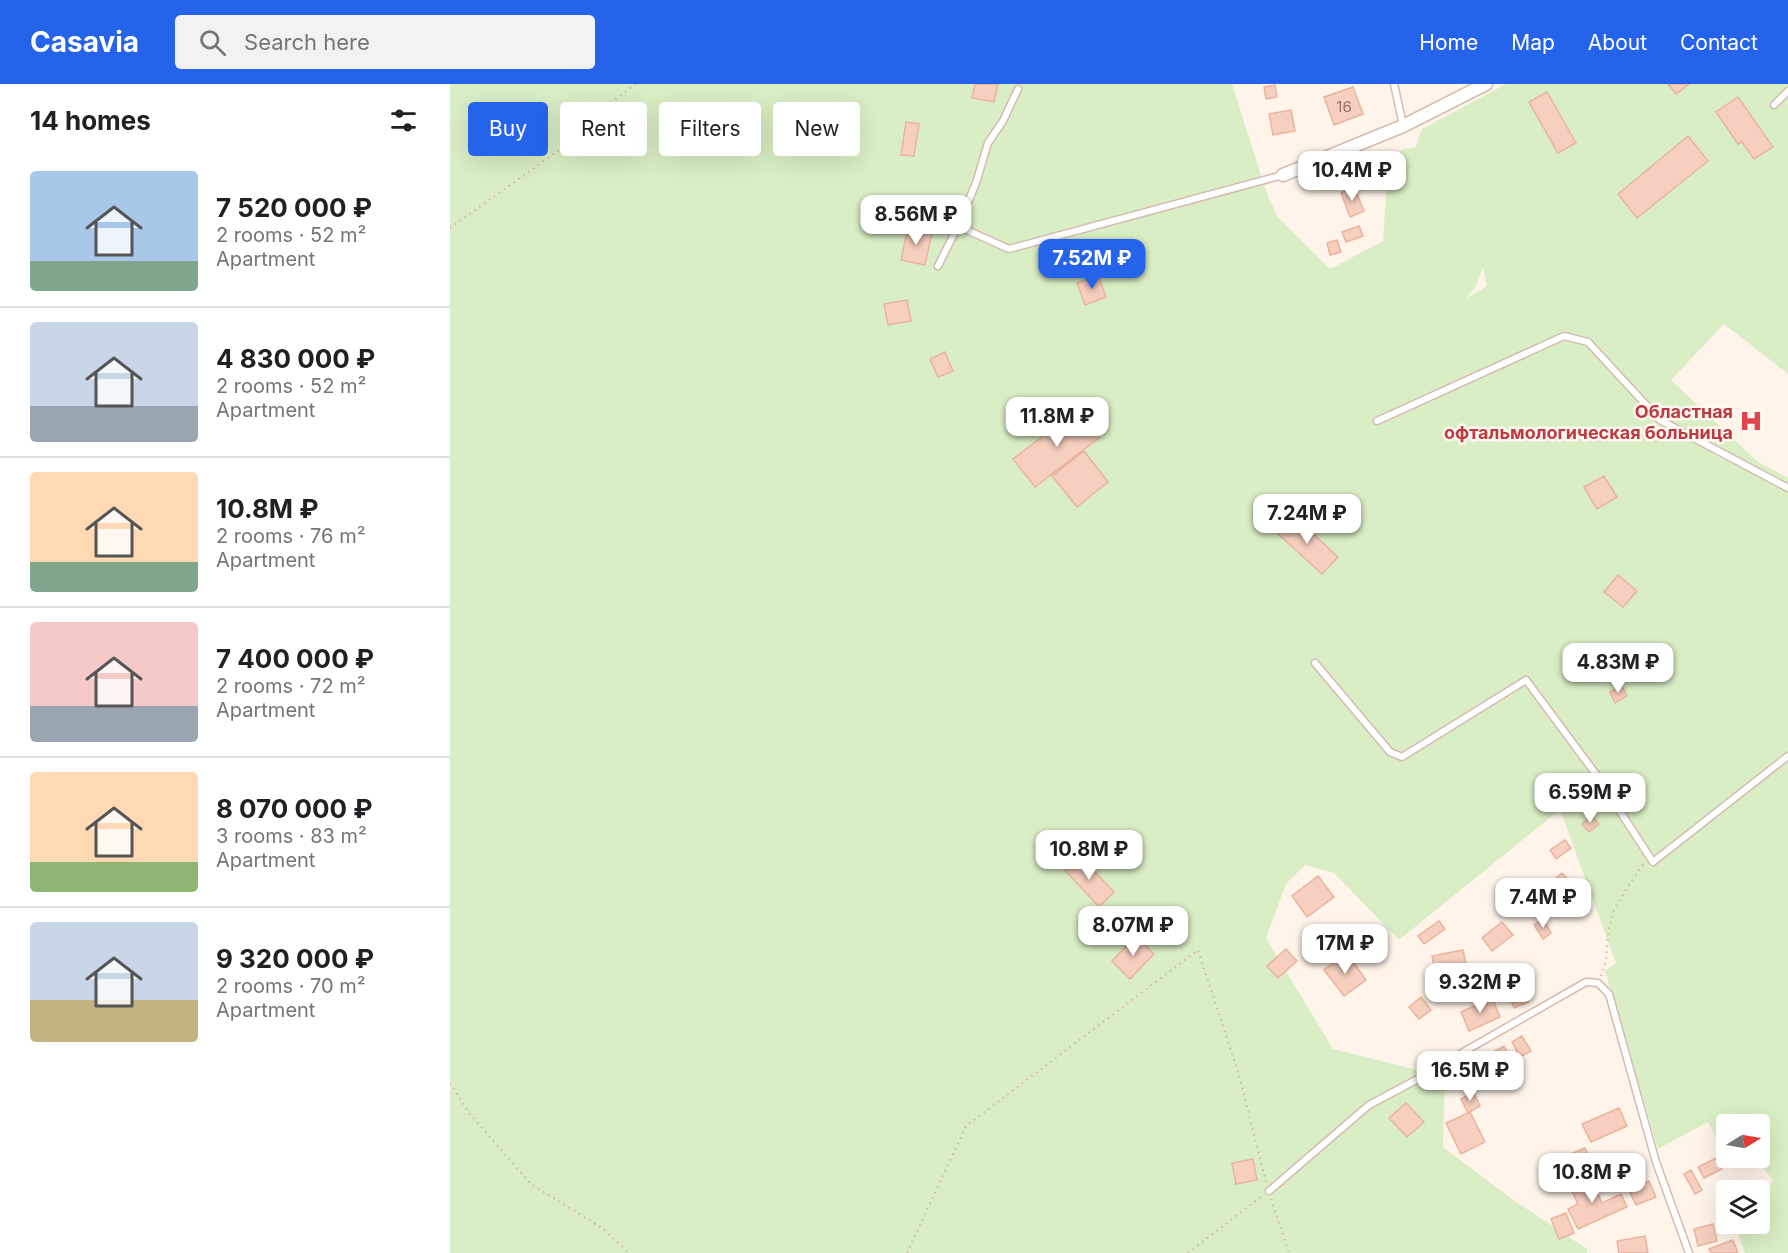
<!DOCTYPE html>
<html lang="en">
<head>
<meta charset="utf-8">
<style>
	:root { --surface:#fff; --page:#f2f2f2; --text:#202124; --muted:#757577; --line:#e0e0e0; --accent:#2563eb }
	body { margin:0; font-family:Inter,sans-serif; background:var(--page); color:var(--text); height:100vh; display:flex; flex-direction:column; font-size:22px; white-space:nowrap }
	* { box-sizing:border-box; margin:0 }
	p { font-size:20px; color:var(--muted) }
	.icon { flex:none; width:33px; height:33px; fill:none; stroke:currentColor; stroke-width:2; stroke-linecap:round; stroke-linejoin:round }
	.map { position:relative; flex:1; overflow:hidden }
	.panel { display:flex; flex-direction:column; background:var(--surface); width:450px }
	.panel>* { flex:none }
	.top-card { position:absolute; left:18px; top:18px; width:570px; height:54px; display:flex; gap:12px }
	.needle { width:39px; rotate:79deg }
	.controls { position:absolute; left:1266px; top:1030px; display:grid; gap:12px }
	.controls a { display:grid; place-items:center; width:54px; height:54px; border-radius:6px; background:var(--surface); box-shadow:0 6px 24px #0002; font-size:30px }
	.price { position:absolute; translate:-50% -51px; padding:0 14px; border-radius:12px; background:#fff; color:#222; font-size:20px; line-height:39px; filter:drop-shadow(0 2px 3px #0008) }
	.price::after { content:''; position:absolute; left:50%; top:36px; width:18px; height:14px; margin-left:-9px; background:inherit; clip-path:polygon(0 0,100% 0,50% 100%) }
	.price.current { background:var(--accent); color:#fff }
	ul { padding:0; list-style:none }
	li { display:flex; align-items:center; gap:18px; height:150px; padding:0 30px }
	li+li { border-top:2px solid var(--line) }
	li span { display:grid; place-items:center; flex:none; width:168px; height:120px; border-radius:6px; color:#555 }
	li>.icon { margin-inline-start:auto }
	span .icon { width:72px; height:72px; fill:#fffc; stroke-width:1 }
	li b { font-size:26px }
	h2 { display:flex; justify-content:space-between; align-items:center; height:72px; padding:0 30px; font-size:26px }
	.pill { padding:0 21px; border-radius:6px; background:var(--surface); box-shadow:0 6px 24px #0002; font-size:21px; line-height:54px }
	.pill.current { background:var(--accent); color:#fff }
	header { display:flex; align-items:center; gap:36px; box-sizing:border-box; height:84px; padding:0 30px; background:var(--accent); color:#fff }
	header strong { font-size:28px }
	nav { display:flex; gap:33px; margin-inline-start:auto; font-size:21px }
	.search { width:420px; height:54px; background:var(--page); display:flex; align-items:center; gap:15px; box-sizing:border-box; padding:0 21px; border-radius:6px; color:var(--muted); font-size:22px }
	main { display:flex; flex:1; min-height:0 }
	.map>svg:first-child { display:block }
	.green { fill:#daeec5; fill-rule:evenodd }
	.building { fill:#f6cfbe; stroke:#eab39d; stroke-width:1.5 }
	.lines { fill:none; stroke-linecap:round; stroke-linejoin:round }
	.lane-casing { stroke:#d4bcb0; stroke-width:9 }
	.street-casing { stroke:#d4bcb0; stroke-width:15 }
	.path { stroke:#dcb2a0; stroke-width:2; stroke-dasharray:1.5 4.5; stroke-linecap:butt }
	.lane { stroke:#fff; stroke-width:6 }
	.street { stroke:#fff; stroke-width:12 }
	.labels { text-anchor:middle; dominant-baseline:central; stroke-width:5; stroke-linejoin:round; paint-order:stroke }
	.number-label { font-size:15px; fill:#9a7466 }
	.health-label { font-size:18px; font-weight:bold; fill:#be3a42; stroke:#fff8f1; text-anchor:end }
</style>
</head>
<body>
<header>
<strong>Casavia</strong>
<div class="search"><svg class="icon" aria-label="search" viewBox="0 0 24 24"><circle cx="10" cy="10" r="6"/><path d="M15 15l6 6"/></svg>Search here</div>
<nav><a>Home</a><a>Map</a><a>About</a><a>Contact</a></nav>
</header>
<main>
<section class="panel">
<h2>14 homes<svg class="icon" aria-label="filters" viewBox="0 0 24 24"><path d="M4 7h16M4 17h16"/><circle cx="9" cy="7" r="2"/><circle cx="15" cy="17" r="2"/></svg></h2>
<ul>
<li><span style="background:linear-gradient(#a9c7e8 75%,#7fa58c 0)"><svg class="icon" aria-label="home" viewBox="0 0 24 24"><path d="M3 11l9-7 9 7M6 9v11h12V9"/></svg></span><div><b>7 520 000 ₽</b><p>2 rooms · 52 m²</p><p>Apartment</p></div></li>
<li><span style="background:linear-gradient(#c9d6e8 70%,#9aa5b1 0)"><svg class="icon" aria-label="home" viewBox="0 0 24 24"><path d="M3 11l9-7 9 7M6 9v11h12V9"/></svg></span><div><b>4 830 000 ₽</b><p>2 rooms · 52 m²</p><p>Apartment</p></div></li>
<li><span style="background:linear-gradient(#ffd9b3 75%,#7fa58c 0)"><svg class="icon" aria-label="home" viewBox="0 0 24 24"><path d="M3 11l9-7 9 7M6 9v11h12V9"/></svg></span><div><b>10.8M ₽</b><p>2 rooms · 76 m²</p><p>Apartment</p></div></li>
<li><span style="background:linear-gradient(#f6c9c9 70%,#9aa5b1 0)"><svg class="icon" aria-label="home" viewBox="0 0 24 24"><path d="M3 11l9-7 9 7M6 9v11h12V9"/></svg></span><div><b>7 400 000 ₽</b><p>2 rooms · 72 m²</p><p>Apartment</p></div></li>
<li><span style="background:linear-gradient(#ffd9b3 75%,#8fb573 0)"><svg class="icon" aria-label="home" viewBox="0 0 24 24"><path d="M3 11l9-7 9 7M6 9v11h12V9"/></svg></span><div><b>8 070 000 ₽</b><p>3 rooms · 83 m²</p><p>Apartment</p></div></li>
<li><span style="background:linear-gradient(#c9d6e8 65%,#c2b280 0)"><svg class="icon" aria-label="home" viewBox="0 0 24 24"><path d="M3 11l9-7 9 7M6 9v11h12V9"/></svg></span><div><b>9 320 000 ₽</b><p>2 rooms · 70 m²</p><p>Apartment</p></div></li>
</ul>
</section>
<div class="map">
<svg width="1338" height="1169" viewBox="0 0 1338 1169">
	<rect width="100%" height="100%" fill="#fef4e9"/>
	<path class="green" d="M0 0H782L816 107 827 132 880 185 933 157 938 80 953 65 965 64 972 45 1056 0H1338V290L1274 240 1221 296 1308 378 1338 394V1169H1295L1285 1140H1310V1109L1324 1097 1304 1074H1310V1041H1276V1069L1275 1070 1258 1038 1208 1065 1155 887 1166 879 1111 728H1107L949 856 884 789 855 781 836 800 816 854 883 965 995 993 993 1063 1062 1115 1137 1165V1169H0ZM1033 184 1037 202 1015 215 1025 204Z"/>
	<path class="building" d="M525 0H548L544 18 522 14Z
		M1218 0H1239L1226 10Z
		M825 1 827 13 816 15 814 3Z
		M903 3 913 30 884 41 874 13Z
		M1097 8 1126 59 1108 69 1079 18Z
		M1288 13 1323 63 1304 75 1292 58 1288 60 1266 28Z
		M841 26 845 47 823 51 819 30Z
		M456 38 469 40 464 72 451 71Z
		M1238 52 1258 77 1187 134 1168 110Z
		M904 103 914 127 900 133 891 109Z
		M909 142 913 152 896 158 892 148Z
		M458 144 482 149 475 181 451 176Z
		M887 156 891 168 880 171 877 159Z
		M648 191 656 213 635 221 627 199Z
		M457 216 461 237 438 241 434 220Z
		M495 268 503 287 488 293 480 275Z
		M629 325 650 353 585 403 563 375Z
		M634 367 658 398 627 423 602 392Z
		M1154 392 1167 413 1147 425 1134 403Z
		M843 431 888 473 872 490 827 449Z
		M1168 491 1187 507 1173 523 1154 508Z
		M1172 602 1177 612 1165 619 1160 608Z
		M1142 732 1149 740 1139 748 1132 740Z
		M1115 756 1121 764 1106 775 1100 766Z
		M629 771 664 808 649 823 614 785Z
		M1112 789 1126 804 1108 820 1094 805Z
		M868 792 884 813 857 833 842 812Z
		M1093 835 1101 849 1093 855 1084 841Z
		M989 837 995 845 974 860 968 852Z
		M1052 838 1063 851 1042 867 1032 854Z
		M686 852 704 870 680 895 662 877Z
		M836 865 847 877 828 894 817 882Z
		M1013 866 1017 885 986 891 982 872Z
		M897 869 916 896 894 912 874 886Z
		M1072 900 1078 918 1064 924 1057 906Z
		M971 913 981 926 969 935 959 923Z
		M1042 914 1050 933 1019 947 1011 928Z
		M1072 952 1081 967 1070 973 1062 958Z
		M1054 962 1064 981 1037 995 1027 977Z
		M1023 1008 1030 1022 1018 1029 1011 1015Z
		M956 1019 974 1038 957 1053 939 1034Z
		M1169 1024 1177 1042 1141 1058 1132 1040Z
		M1020 1028 1035 1058 1011 1070 996 1039Z
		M1135 1064 1143 1081 1105 1098 1097 1080Z
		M1266 1074 1272 1085 1254 1094 1248 1083Z
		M803 1075 807 1096 786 1100 782 1079Z
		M1241 1086 1252 1106 1245 1110 1234 1090Z
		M1140 1093 1152 1119 1171 1110 1177 1123 1128 1145 1118 1125 1128 1120 1120 1103Z
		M1199 1097 1206 1113 1186 1121 1179 1106Z
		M1116 1129 1124 1149 1109 1155 1101 1135Z
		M1263 1140 1267 1157 1248 1162 1244 1145Z
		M1195 1152 1198 1169H1169L1167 1157Z
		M1283 1156 1288 1169H1261L1259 1165Z"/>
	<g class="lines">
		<g class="lane-casing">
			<path id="lane" d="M944 0 953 41
				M1324 21 1338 7
				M508 142 559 165 833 91
				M488 182 508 142 526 99 538 59 553 37 568 5
				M927 337 1114 252 1138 258 1210 336 1338 404
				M865 579 940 668 952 673 1076 596 1145 689 1203 778 1338 672
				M819 1107 919 1021 985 986 1015 967 1136 898 1148 899 1159 910 1206 1078 1239 1169"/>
		</g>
		<g class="street-casing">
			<path id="street" d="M833 91 953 42 1036 0"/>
		</g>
		<path class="path" d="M0 144 112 64 155 23 186 0
			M1151 892 1156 877 1158 850 1163 828 1175 807 1194 779
			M0 999 19 1029 81 1100 152 1144 179 1169
			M821 1115 839 1169
			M457 1169 516 1042 748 866 789 991 816 1098
			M738 1169 812 1112"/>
		<use href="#lane" class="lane"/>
		<use href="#street" class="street"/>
	</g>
	<defs>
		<g id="hospital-bare" transform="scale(1.8)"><path d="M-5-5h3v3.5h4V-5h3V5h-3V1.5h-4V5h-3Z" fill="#e0444e" stroke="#fff8f1" stroke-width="2.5" paint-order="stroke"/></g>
	</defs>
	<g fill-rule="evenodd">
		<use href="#hospital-bare" x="1301" y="337"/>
	</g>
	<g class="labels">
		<g class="number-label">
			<text x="894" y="22">16</text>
		</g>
		<g class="health-label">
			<text x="1283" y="327">Областная<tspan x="1283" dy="21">офтальмологическая больница</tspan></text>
		</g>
	</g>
</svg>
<div class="controls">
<a><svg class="needle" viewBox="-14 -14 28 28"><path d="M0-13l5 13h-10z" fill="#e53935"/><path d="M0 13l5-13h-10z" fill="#757577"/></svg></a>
<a><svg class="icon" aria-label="layers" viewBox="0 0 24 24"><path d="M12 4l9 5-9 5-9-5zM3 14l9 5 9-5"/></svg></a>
</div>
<b class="price" style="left:902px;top:118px">10.4M ₽</b>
<b class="price" style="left:466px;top:162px">8.56M ₽</b>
<b class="price current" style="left:642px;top:206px">7.52M ₽</b>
<b class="price" style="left:607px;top:364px">11.8M ₽</b>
<b class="price" style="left:857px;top:461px">7.24M ₽</b>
<b class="price" style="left:1168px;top:610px">4.83M ₽</b>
<b class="price" style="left:1140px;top:740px">6.59M ₽</b>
<b class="price" style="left:639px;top:797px">10.8M ₽</b>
<b class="price" style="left:1093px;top:845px">7.4M ₽</b>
<b class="price" style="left:683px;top:873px">8.07M ₽</b>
<b class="price" style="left:895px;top:891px">17M ₽</b>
<b class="price" style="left:1030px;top:930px">9.32M ₽</b>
<b class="price" style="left:1020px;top:1018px">16.5M ₽</b>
<b class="price" style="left:1142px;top:1120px">10.8M ₽</b>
<div class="top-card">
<a class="pill current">Buy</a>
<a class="pill">Rent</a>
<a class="pill">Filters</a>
<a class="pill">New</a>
</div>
</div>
</main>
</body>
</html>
